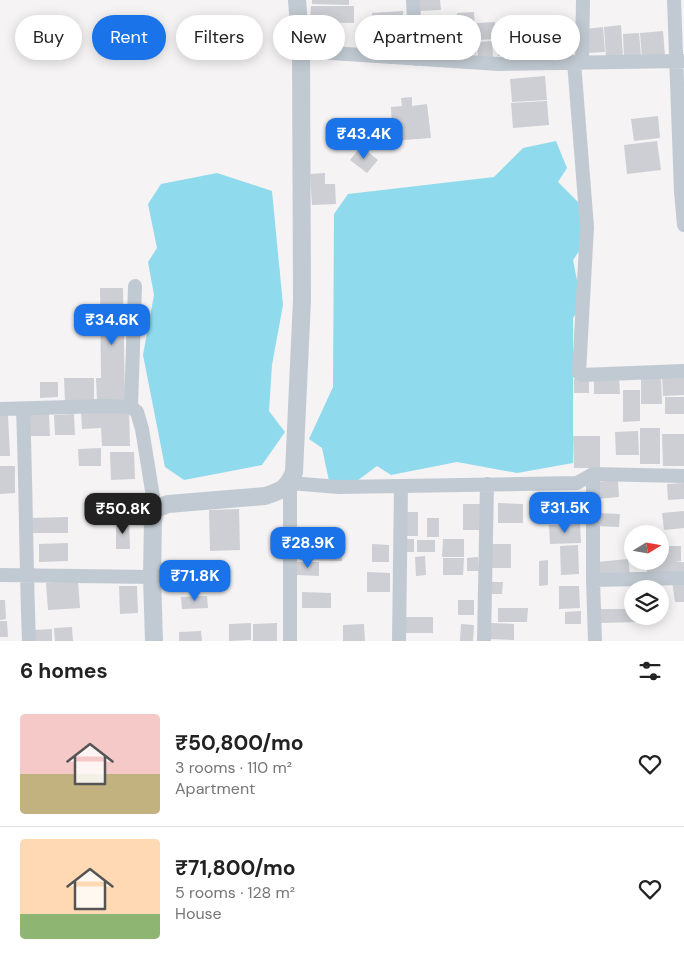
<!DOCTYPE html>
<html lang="en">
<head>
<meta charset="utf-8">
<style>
	:root { --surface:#fff; --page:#f6f6f6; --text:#222; --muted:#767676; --line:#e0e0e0; --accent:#1a73e8 }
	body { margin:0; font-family:"DM Sans",sans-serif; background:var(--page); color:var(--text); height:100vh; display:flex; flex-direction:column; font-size:19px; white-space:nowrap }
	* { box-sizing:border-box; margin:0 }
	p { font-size:16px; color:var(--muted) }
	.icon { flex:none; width:28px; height:28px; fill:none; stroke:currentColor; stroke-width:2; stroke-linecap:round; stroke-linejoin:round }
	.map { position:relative; height:641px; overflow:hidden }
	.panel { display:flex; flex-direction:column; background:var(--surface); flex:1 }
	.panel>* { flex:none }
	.hud { position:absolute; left:15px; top:15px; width:655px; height:45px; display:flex; gap:10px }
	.needle { width:32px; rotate:79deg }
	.fabs { position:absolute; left:624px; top:525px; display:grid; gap:10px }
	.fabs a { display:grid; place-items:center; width:45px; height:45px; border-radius:50%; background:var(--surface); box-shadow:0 2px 12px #0003; font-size:25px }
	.price { position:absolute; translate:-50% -42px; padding:0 11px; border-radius:10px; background:var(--accent); color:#fff; font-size:16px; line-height:32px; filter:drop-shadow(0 1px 2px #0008) }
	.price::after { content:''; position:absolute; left:50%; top:30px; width:15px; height:11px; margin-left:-8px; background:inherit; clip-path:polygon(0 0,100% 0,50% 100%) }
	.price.current { background:#222; color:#fff }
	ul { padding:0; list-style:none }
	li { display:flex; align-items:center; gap:15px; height:125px; padding:0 20px }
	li+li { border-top:1px solid var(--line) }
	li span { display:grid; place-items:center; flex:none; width:140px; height:100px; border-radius:5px; color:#555 }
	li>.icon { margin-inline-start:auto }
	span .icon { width:60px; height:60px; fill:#fffc; stroke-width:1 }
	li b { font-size:21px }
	h2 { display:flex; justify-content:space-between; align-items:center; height:60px; padding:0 20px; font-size:21px }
	.chip { padding:0 18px; border-radius:22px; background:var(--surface); box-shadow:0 2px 12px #0003; font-size:18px; line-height:45px }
	.chip.current { background:var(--accent); color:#fff }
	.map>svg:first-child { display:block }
	.water { fill:#90daee }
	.building { fill:#cdcfd5 }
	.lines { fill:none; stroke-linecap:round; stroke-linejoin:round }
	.minor { stroke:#c1cad2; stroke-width:14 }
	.tertiary { stroke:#c1cad2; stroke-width:18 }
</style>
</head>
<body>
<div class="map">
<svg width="684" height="641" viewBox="0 0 684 641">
	<rect width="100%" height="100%" fill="#f5f3f3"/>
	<path class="water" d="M556 141 567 168 558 182 587 211V240L573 260 582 305 573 318V463L517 473 457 462 391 475 377 466 357 481H329L322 448 309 439 333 387 334 214 348 194 494 177 523 148Z
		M217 173 272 191 283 305 272 365 269 411 285 432 262 465 184 480 165 467 143 355 154 295 148 262 157 248 148 204 161 184Z"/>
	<path class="building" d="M312 0H349V5L312 4Z
		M419 0H440L441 10 419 11Z
		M311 6H354V23L310 22Z
		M403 11V27L373 29 372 13Z
		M474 12 475 34 459 35 457 13Z
		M495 22 496 39 478 40 477 23Z
		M512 24 513 55 498 56 497 25Z
		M621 25 623 57 606 58 604 27Z
		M603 27 605 52 586 53 585 29Z
		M400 29 401 48 375 49 374 30Z
		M571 30 573 58 547 60 545 31Z
		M663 31 665 56 642 58 640 33Z
		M639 33 641 56 624 57 623 34Z
		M453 37 454 58 436 59 435 38Z
		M475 38 476 54 456 56 455 39Z
		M492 41 493 58 478 59 477 42Z
		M545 76 547 100 512 102 510 79Z
		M412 97V106L427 104 431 138 390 141 389 127 392 126 391 107 402 106 401 98Z
		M547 101 549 125 513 128 511 103Z
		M658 116 660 138 634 141 631 119Z
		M657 141 661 170 627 174 624 145Z
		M361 146 378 160 367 173 350 160Z
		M325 173V184H335L336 204 312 205 310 174Z
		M100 288H123L125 400H97L96 378H101Z
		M662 375H684V395L663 396Z
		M619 376 620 394H594V377Z
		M661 376 662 404H641V377Z
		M64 378H94V401H65Z
		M589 378V393H574V379Z
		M40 382H58V397L40 398Z
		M623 390H640V421L623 422Z
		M665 397H684V414H665Z
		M129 410 130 446H102L101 428 82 429 81 411Z
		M49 413 50 436H27V414Z
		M74 414 75 435H55L54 415Z
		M0 415H8L10 456H0Z
		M640 428H660V464H640Z
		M638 431 639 455H616L615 432Z
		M662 434H684V466H663Z
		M573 436H600V468H574Z
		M101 448V466H79L78 449Z
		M110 452H134L135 479 111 480Z
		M0 466H15V493L0 494Z
		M618 480 619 497 597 499 595 482Z
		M684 483V499L668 500 667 484Z
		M498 503 523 504V523H498Z
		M463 504H482V530H463Z
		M239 509 240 550 210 551 209 510Z
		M684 511V528L664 530 662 513Z
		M402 512H418V536H402Z
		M597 513 620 514 619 527 596 526Z
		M68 517V533H30V518Z
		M427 518H439V537H427Z
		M129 521 130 549H116V522Z
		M580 524 581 543 550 544 549 525Z
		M299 530 342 531V561L299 560Z
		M405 539H414V552H405Z
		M443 539H464V557H442Z
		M417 540H435V552H417Z
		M68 543V561L39 562V544Z
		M372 544 389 545V562H372Z
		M490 544H511V568H490Z
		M578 545 579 574 561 575 560 546Z
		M660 546H681V561L676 562H684V576H647V562H660Z
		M425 556 426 575 416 576 415 557Z
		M478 557 479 571H467V558Z
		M443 558H464L463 575H443Z
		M628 559 630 574 599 578 597 562Z
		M548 560V585L539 586V561Z
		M297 562H319V576L296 575Z
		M367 572 390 573V592H367Z
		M684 580V602H675L672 581Z
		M78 581 80 608 48 610 46 583Z
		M492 582H503L502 594H492Z
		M119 586H137L138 613 120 614Z
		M559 586H579L580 608 559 609Z
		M302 592 331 593V608H302Z
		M207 596 208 608 182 609 181 597Z
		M0 600H5L6 619 0 620Z
		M458 600H474V615H458Z
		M498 608H528L527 622H498Z
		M599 609H632V616H640V622L599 623Z
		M581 611V624H565V612Z
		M402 617H433V633H402Z
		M0 621H7L8 637H0Z
		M251 623V640L229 641V624Z
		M277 623V641H253V624Z
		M488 623 514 624V640L487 639Z
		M364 624 365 641H343V625Z
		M461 624 474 625 473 641H460Z
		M72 627 73 641H55L54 628Z
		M52 629V641H35L34 630Z
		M201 631 202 641H179V632Z"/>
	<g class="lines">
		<path class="minor" d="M413 0 416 59
			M674 0 681 192 684 225
			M301 51 499 64 684 61
			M574 62 587 227 579 373 581 375 684 371
			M582 62 583 0
			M131 407 135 286
			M0 409 104 406 131 407 137 412 142 429 155 509
			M23 409C26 486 26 564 29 641
			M593 474V580L595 641
			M0 575 152 577
			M593 580 684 578
			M290 641V483L339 487 577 483 593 474 684 476
			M399 641 401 486
			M484 641 487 484"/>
		<path class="tertiary" d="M154 641 152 577 153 519 155 509 168 504 265 496C281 491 288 488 294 472L302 300 301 51 297 0"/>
	</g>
</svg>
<div class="fabs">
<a><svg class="needle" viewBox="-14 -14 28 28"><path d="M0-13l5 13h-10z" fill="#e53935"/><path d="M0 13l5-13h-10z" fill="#767676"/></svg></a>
<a><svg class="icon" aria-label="layers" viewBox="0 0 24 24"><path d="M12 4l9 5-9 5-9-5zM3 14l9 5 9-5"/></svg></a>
</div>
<b class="price" style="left:364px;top:160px">₹43.4K</b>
<b class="price" style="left:112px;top:346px">₹34.6K</b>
<b class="price" style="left:565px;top:534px">₹31.5K</b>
<b class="price current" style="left:123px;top:535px">₹50.8K</b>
<b class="price" style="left:308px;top:569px">₹28.9K</b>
<b class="price" style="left:195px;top:602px">₹71.8K</b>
<div class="hud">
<a class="chip">Buy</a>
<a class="chip current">Rent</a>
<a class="chip">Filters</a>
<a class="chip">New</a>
<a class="chip">Apartment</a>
<a class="chip">House</a>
</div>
</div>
<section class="panel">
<h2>6 homes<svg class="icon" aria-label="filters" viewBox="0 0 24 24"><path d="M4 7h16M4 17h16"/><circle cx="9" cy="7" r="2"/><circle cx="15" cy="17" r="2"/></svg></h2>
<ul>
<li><span style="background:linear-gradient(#f6c9c9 60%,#c2b280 0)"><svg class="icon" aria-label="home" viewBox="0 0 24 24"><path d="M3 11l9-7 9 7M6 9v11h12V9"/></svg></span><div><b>₹50,800/mo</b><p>3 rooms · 110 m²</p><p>Apartment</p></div><svg class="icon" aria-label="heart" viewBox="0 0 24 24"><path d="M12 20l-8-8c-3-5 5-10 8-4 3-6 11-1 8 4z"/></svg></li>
<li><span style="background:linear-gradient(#ffd9b3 75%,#8fb573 0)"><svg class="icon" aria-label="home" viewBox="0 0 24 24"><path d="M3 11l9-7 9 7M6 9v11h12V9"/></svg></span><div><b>₹71,800/mo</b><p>5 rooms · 128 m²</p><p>House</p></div><svg class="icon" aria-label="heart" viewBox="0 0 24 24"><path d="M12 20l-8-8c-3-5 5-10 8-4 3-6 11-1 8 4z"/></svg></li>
</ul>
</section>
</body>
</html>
